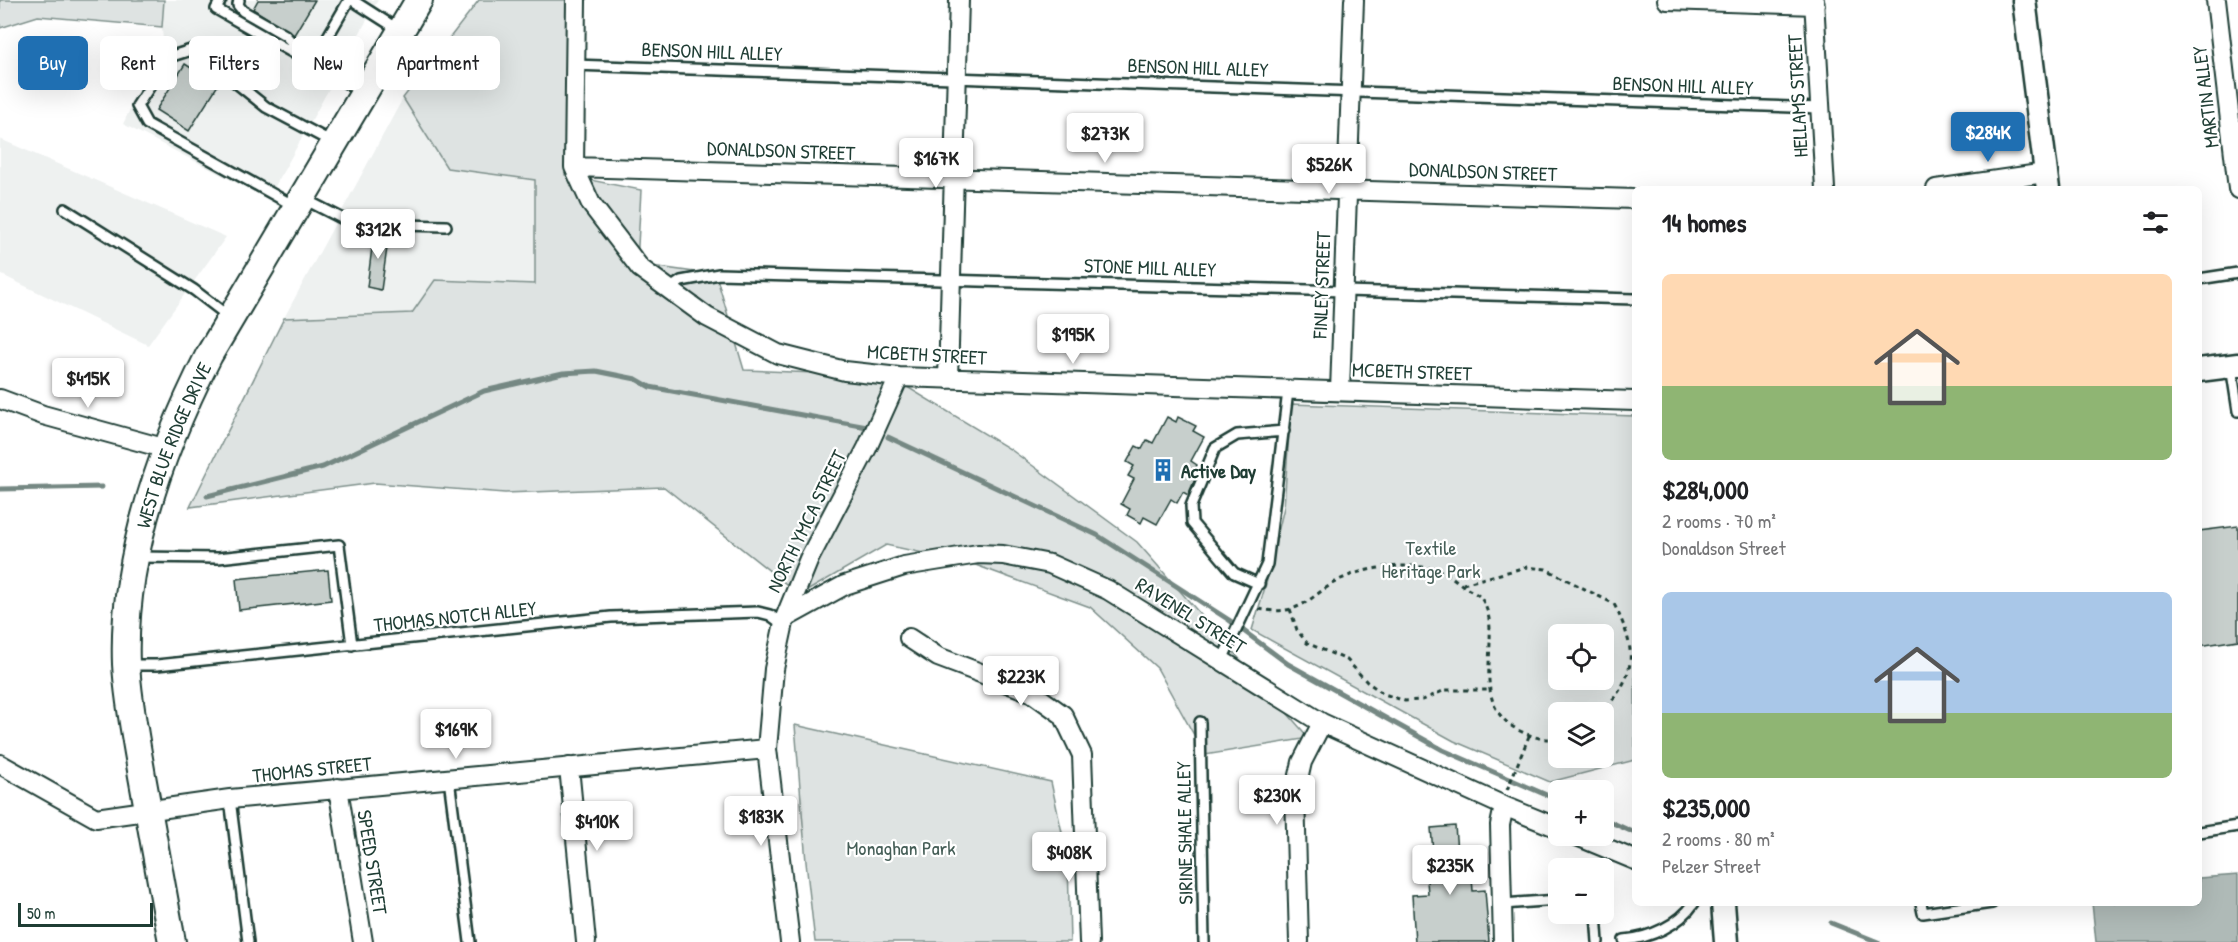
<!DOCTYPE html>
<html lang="en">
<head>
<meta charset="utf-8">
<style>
	:root { --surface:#fff; --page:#f6f6f6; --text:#202124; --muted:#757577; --accent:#1f6fb2 }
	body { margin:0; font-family:"Patrick Hand",sans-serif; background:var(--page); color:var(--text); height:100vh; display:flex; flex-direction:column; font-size:22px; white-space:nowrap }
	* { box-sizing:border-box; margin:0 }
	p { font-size:20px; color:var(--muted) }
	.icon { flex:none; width:33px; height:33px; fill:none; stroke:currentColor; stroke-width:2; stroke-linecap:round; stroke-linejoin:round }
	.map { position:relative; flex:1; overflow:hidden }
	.details { position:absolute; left:1632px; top:186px; width:570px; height:720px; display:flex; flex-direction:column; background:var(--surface); border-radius:9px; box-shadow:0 6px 24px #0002 }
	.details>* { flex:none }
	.banner { position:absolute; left:18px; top:36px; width:570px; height:54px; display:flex; gap:12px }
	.buttons { position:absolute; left:1548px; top:624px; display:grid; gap:12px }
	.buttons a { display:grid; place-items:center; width:66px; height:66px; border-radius:9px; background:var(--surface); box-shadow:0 6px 24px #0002; font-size:30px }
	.scale { position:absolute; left:18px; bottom:15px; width:135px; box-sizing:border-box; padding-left:6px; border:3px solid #1f3d34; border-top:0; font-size:16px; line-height:21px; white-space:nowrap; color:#1f3d34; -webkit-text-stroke:4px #fff; paint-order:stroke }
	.price { position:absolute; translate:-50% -51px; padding:0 14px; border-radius:6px; background:#fff; color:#222; font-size:20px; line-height:39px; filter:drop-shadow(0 2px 3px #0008) }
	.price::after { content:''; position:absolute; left:50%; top:36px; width:18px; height:14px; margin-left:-9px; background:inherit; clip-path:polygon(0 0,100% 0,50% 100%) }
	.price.selected { background:var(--accent); color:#fff }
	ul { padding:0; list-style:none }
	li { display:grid; align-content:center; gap:12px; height:318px; padding:0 30px }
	li span { display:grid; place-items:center; height:186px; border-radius:9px; color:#555 }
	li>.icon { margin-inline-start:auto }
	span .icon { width:108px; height:108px; fill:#fffc; stroke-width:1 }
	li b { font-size:26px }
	h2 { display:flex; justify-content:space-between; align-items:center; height:72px; padding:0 30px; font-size:26px }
	.tag { padding:0 21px; border-radius:9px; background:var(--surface); box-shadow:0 6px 24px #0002; font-size:21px; line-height:54px }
	.tag.selected { background:var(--accent); color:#fff }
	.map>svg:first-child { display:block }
	.built { fill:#eef1f0 }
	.green { fill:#dee3e2; stroke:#7e908b; stroke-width:1.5; fill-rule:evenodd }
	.water { fill:#afbab7; stroke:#758883; stroke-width:1.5 }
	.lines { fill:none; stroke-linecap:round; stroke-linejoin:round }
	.stream { stroke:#758883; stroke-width:5 }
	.building { fill:#c7cfcc; stroke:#1f3d34; stroke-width:1.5 }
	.service-casing { stroke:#1f3d34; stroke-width:14 }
	.minor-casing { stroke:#1f3d34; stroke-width:22 }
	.tertiary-casing { stroke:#1f3d34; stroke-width:27 }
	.secondary-casing { stroke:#1f3d34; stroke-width:30 }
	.path { stroke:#1f3d34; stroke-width:3; stroke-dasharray:4.5 4.5; stroke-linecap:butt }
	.service { stroke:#fff; stroke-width:9 }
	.minor { stroke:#fff; stroke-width:18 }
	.tertiary { stroke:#fff; stroke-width:22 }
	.secondary { stroke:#fff; stroke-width:26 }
	.labels { text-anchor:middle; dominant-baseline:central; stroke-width:4.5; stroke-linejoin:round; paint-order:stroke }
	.street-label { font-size:20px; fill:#1f3d34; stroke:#fff }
	.poi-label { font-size:20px; font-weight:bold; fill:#1f3d34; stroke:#fff; text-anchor:start }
	.park-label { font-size:20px; fill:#455e57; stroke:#fff }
</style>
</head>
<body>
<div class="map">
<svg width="2238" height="942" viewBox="0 0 2238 942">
	<rect width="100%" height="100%" fill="#fff"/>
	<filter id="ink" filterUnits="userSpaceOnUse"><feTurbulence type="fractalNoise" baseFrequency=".0167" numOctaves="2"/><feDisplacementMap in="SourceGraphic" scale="12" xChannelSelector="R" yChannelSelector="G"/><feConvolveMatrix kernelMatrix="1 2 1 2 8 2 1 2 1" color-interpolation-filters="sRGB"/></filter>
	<g filter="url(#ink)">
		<path class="built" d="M164 0H378L268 199 123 124 163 41 161 16Z
			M403 98 447 168 535 180V284L435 280 412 313 284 318Z
			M0 139 226 237 148 345 0 274Z"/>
		<path class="green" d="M0 0H164L162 27 38 16 0 28Z
			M479 0H571L565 175 641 190 637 264 716 275 744 370 889 376 1010 449 1137 542 1309 738 1205 755 1157 668 1090 607 970 563 886 545 800 595 664 487 505 493 375 483 190 507 284 318 412 313 435 280 535 284V180L447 168 403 98Z
			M1291 404 1635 416V760L1550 782 1454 741 1252 630 1266 584 1284 507ZM1558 634H1604V680H1558ZM1558 712H1604V758H1558Z
			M795 725 1051 782 1068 860 1070 942H815L806 862Z"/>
		<path class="water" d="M2238 875V942H2096L2092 903H2199V878Z"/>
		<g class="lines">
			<path class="stream" d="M888 437 1097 535 1229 620 1288 664 1443 750 1558 800
				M0 489 102 487
				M207 496 323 467 484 391 563 373 596 371 636 379 650 387 867 427
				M1604 819 1635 833
				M1831 923 1878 942"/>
		</g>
		<path class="building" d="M258 0H315L294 35 253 9Z
			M185 64 218 85 189 131 156 110Z
			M374 232 389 234 381 290 367 287Z
			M1167 417 1176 422 1178 417 1196 426 1193 431 1204 437 1191 461 1197 465 1192 475 1196 477 1188 495 1183 492 1177 503 1171 499 1157 524 1144 517 1141 523 1127 515 1130 509 1121 504 1134 479 1128 476 1134 466 1127 462 1136 446 1142 449 1147 440 1153 443Z
			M2238 526V640L2199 646V531Z
			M328 570 331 600 239 610 236 579Z
			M1455 826 1457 851H1470L1473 891 1485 890 1489 942H1415L1412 895 1428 894 1425 852H1433L1431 828Z"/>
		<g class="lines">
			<g class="service-casing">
				<path id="service" d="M221 0 216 9 364 93
					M239 0 238 5 243 11 285 35 312 64 349 0
					M352 0 399 30
					M573 65 1820 108
					M304 199 353 224 446 226
					M296 207 147 124 137 106 169 57 194 49 266 107 332 142
					M65 209 194 290 228 316
					M2199 279 2238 273
					M668 290 681 281 719 274 1635 299
					M2231 366 2238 411
					M137 557 218 558 339 545 352 645
					M1259 584 1234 573 1192 523 1191 506 1215 448 1237 435 1284 431
					M1222 660 1267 564 1288 391
					M129 665H157L611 617 758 612 770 615 784 625
					M1200 722 1204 942
					M449 779 470 942
					M230 799 248 942
					M2199 832 2238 826
					M1921 903 1923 913 1992 903
					M1503 904 1558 900
					M1596 914 1598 942
					M1624 940C1650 938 1679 925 1694 903"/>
			</g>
			<g class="minor-casing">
				<path id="minor" d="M576 0 574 167 591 204 640 268 707 317 778 354 845 371 899 377 1635 401
					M1667 0 1815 5
					M1814 0 1825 189
					M2216 0 2238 189
					M574 167 1635 199
					M1936 189 2045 173
					M948 379 959 0
					M1340 391 1354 0
					M0 399 43 415 167 449
					M785 618 845 585 904 566 978 554 1003 555 1050 564 1108 590 1322 723 1504 806 1558 828
					M909 638 938 657 1031 692 1063 715 1082 755 1089 942
					M0 764 96 818 230 799 767 749
					M569 767 586 942
					M338 788 363 942
					M1577 836 1635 860
					M790 942 767 749 774 669 785 618 809 559 867 448 899 377
					M1299 942 1295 793 1302 762 1322 723
					M1503 942 1500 825 1504 806"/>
			</g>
			<g class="tertiary-casing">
				<path id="tertiary" d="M2024 0 2048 189
					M2199 370 2238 365
					M1723 903 1726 942"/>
			</g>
			<g class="secondary-casing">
				<g id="secondary">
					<path id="s1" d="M172 942C162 887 152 832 142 776 136 740 128 701 126 664 122 556 161 449 209 355L419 0"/>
				</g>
			</g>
			<path class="path" d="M1463 584 1526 567 1546 569 1614 604C1637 650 1638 674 1602 712
				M1259 609C1304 617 1307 596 1341 579 1368 566 1415 561 1444 572 1451 576 1459 583 1466 588 1471 591 1478 594 1481 598 1507 635 1463 702 1520 731 1533 737 1544 741 1558 738
				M1290 609 1297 630 1307 643 1347 660 1367 682 1384 694 1405 701 1423 700 1445 690H1491
				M1507 790 1529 736"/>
			<use href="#service" class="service"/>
			<use href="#minor" class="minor"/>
			<use href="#tertiary" class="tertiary"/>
			<use href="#secondary" class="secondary"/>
		</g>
	</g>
	<defs>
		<g id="building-bare" transform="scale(1.8)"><path d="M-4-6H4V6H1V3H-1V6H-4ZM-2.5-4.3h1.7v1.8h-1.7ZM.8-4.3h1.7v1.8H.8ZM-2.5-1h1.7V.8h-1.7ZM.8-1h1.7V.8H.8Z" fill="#1f6fb2" stroke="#fff" stroke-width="2.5" paint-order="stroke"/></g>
	</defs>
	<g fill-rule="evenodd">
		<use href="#building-bare" x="1163" y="470"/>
	</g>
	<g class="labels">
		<g class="street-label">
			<text transform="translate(712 51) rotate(2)">BENSON HILL ALLEY</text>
			<text transform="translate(1198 67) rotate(2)">BENSON HILL ALLEY</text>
			<text transform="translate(1683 85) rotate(2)">BENSON HILL ALLEY</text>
			<text transform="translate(1797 96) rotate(-93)">HELLAMS STREET</text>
			<text transform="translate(2205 97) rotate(-97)">MARTIN ALLEY</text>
			<text transform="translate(781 150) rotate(2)">DONALDSON STREET</text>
			<text transform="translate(1483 171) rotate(2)">DONALDSON STREET</text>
			<text transform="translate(1150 267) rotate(2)">STONE MILL ALLEY</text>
			<text transform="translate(1321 285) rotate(-88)">FINLEY STREET</text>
			<text transform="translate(927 354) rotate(3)">MCBETH STREET</text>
			<text transform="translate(1412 371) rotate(2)">MCBETH STREET</text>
			<text stroke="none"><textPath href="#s1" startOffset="508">WEST BLUE RIDGE DRIVE</textPath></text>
			<text transform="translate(806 521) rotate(-64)">NORTH YMCA STREET</text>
			<text transform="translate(1191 615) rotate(32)">RAVENEL STREET</text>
			<text transform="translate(455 616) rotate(-6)">THOMAS NOTCH ALLEY</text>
			<text transform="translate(312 769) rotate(-6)">THOMAS STREET</text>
			<text transform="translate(1184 833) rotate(-91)">SIRINE SHALE ALLEY</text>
			<text transform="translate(373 862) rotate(81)">SPEED STREET</text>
		</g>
		<g class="poi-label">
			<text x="1181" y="470">Active Day</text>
		</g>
		<g class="park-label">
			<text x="1431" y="547">Textile<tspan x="1431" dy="23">Heritage Park</tspan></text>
			<text x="901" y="847">Monaghan Park</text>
		</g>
	</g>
</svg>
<div class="buttons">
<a><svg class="icon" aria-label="locate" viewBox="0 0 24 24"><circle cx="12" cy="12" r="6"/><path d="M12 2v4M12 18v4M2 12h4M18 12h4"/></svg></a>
<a><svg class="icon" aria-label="layers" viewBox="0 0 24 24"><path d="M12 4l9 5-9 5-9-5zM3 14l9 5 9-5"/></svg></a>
<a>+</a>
<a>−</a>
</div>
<div class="scale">50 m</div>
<b class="price selected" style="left:1988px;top:163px">$284K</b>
<b class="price" style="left:1105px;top:164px">$273K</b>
<b class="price" style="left:936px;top:189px">$167K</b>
<b class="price" style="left:1329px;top:195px">$526K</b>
<b class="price" style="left:378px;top:260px">$312K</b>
<b class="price" style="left:1073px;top:365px">$195K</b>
<b class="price" style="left:88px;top:409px">$415K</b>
<b class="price" style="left:1021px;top:707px">$223K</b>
<b class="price" style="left:456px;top:760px">$169K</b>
<b class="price" style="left:1277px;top:826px">$230K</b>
<b class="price" style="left:761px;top:847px">$183K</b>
<b class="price" style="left:597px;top:852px">$410K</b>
<b class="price" style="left:1069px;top:883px">$408K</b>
<b class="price" style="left:1450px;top:896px">$235K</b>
<div class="banner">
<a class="tag selected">Buy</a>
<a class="tag">Rent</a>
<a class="tag">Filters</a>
<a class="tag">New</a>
<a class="tag">Apartment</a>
</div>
<section class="details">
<h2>14 homes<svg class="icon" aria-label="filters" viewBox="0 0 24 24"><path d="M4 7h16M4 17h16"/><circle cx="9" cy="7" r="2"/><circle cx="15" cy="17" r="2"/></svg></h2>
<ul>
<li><span style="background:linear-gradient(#ffd9b3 60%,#8fb573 0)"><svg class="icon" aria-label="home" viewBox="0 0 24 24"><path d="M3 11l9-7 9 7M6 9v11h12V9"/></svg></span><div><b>$284,000</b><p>2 rooms · 70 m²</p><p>Donaldson Street</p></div></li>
<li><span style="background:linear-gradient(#a9c7e8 65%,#8fb573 0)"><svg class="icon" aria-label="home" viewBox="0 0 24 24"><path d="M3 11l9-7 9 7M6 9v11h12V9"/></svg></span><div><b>$235,000</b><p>2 rooms · 80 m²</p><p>Pelzer Street</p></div></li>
</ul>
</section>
</div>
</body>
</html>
